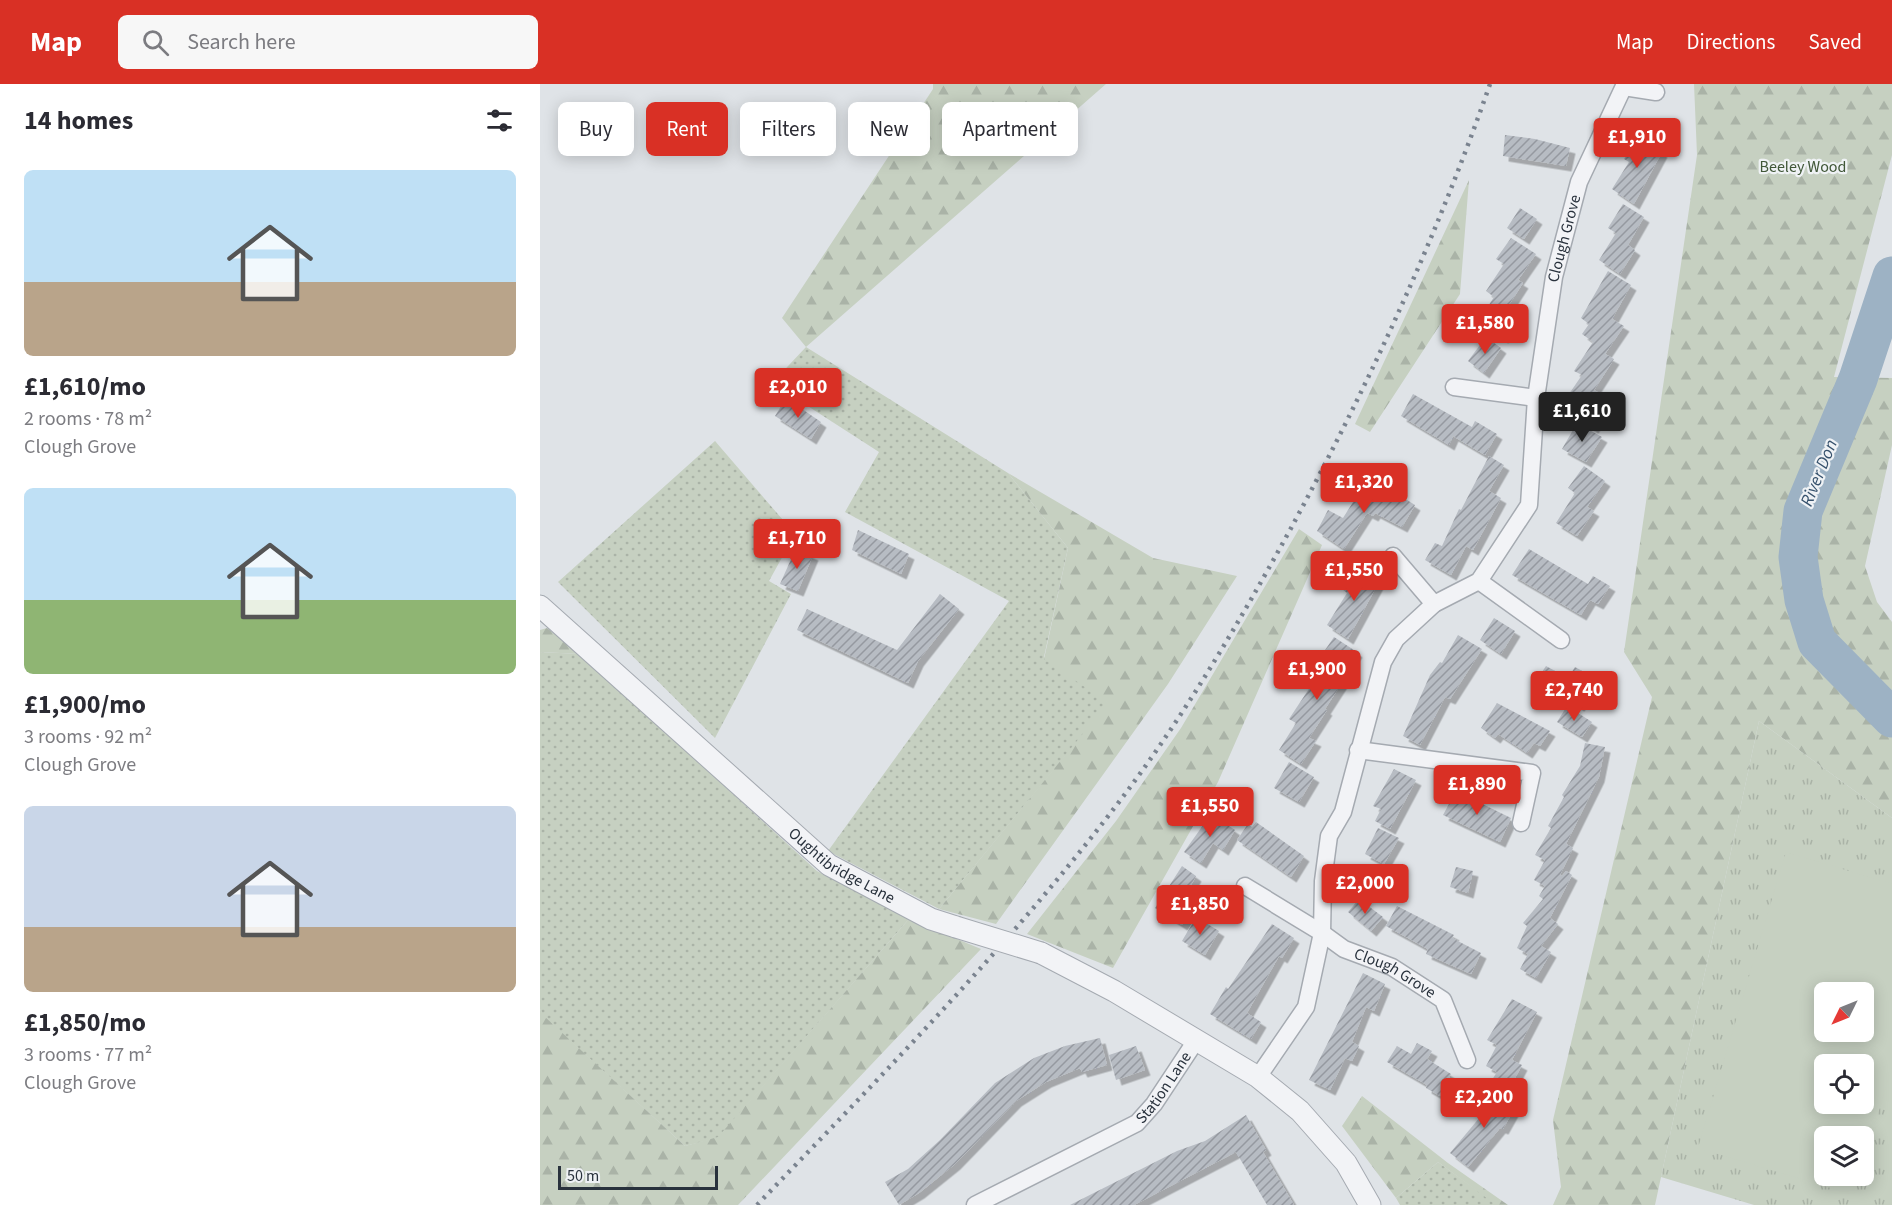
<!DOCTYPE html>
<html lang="en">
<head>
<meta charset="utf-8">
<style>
	:root { --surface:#fff; --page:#f7f7f7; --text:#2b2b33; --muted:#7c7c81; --accent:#d93025 }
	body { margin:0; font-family:"Source Sans 3",sans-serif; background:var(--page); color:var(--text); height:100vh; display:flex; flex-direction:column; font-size:22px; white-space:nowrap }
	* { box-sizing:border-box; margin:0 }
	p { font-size:20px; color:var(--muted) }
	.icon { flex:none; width:33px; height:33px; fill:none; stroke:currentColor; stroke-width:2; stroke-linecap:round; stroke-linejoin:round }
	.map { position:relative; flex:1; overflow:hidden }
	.details { display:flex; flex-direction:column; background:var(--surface); width:540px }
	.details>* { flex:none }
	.banner { position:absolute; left:18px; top:18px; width:570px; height:54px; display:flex; gap:12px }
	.needle { width:39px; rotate:227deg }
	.buttons { position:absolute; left:1274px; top:898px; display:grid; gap:12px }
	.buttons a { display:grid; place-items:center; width:60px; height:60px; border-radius:9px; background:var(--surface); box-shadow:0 3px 15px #0003; font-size:30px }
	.scale { position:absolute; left:18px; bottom:15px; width:160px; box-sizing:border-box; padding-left:6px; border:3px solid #29323d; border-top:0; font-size:16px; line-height:21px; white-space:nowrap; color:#29323d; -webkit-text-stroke:4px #eff2f5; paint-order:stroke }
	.price { position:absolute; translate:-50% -51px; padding:0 14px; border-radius:6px; background:var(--accent); color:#fff; font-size:20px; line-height:39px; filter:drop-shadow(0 2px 3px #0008) }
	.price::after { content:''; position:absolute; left:50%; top:36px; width:18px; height:14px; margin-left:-9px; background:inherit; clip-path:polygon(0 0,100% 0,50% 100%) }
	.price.current { background:#222; color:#fff }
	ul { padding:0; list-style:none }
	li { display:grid; align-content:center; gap:12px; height:318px; padding:0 24px }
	li span { display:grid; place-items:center; height:186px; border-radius:9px; color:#555 }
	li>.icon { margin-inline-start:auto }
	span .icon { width:108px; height:108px; fill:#fffc; stroke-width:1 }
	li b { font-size:26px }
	h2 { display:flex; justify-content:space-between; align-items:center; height:72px; padding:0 24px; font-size:26px }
	.pill { padding:0 21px; border-radius:9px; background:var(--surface); box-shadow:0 3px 15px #0003; font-size:21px; line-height:54px }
	.pill.current { background:var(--accent); color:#fff }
	header { display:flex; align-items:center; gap:36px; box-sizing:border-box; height:84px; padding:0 30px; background:var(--accent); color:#fff }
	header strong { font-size:28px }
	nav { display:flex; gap:33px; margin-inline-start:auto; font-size:21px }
	.search { width:420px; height:54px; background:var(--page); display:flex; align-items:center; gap:15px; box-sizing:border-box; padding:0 21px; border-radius:9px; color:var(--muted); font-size:22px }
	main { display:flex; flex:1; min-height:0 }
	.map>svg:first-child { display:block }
	.grass { fill:url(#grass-dots) }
	.forest { fill:url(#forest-firs) }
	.park { fill:url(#park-tufts); fill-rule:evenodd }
	.pitch { fill:#c6d0c1; fill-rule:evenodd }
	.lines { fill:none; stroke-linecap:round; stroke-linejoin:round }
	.river { stroke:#9db2c4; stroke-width:39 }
	.building { fill:url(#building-hatch); filter:url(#shadow) }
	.minor-casing { stroke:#a5aab1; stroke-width:19 }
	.tertiary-casing { stroke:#a5aab1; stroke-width:23 }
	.minor { stroke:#f2f3f6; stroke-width:16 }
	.tertiary { stroke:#f2f3f6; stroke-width:21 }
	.rail { stroke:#7a838f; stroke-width:4.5; stroke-dasharray:3 6; stroke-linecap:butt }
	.tertiary-bridge-casing { stroke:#a5aab1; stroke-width:23; stroke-linecap:butt }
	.tertiary-bridge { stroke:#f2f3f6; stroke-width:21 }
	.labels { text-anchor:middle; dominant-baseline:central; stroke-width:4.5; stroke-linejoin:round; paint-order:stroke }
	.park-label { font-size:16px; fill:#405738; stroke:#eff2f5 }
	.street-label { font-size:16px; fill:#29323d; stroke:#eff2f5 }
	.water-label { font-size:18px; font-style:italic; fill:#37526d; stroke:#eff2f5 }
</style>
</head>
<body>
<header>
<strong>Map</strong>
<div class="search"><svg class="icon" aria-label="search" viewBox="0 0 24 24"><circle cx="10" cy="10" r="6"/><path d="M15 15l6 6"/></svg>Search here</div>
<nav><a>Map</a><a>Directions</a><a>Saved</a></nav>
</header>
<main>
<section class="details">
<h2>14 homes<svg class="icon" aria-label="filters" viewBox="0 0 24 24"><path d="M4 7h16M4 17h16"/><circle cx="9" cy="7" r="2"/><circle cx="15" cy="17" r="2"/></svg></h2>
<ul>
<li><span style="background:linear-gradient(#bfe0f5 60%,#b9a48a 0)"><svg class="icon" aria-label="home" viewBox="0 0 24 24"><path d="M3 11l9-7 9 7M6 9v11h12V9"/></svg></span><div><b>£1,610/mo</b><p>2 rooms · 78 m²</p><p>Clough Grove</p></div></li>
<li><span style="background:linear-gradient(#bfe0f5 60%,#8fb573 0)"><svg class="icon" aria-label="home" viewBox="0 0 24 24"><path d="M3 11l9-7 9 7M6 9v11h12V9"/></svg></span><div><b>£1,900/mo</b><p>3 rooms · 92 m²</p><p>Clough Grove</p></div></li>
<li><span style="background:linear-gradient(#c9d6e8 65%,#b9a48a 0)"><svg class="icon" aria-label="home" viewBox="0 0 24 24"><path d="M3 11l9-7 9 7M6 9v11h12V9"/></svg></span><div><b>£1,850/mo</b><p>3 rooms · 77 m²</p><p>Clough Grove</p></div></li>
</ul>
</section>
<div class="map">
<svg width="1352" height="1121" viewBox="0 0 1352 1121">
	<defs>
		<pattern id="grass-dots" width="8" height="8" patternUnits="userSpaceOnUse" patternTransform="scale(1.5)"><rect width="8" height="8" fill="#c6d0c1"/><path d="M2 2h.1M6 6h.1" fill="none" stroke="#aab3a7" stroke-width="1.8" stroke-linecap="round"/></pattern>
		<pattern id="forest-firs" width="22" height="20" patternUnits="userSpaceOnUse" patternTransform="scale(1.5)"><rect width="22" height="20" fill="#c6d0c1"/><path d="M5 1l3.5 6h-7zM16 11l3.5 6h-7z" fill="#aab3a7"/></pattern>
		<pattern id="park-tufts" width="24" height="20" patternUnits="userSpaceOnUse" patternTransform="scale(1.5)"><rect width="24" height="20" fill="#c6d0c1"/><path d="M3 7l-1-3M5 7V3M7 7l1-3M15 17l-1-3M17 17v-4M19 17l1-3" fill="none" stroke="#aab3a7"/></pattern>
		<pattern id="building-hatch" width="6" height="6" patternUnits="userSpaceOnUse" patternTransform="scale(1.5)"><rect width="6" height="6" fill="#b7bcc3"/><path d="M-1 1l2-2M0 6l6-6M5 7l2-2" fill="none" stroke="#9599a0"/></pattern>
		<filter id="shadow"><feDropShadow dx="5.5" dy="5.5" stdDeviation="0" flood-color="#0004"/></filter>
	</defs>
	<rect width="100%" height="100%" fill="#dfe3e7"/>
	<path class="grass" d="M266 263 468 389 528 464 504 573 569 619 399 825 288 767 469 517 305 428 339 368 232 299Z
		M175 357 255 450 229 497 251 510 175 654 18 498Z
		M0 568 40 570 277 787 369 835 178 1054 145 1062 3 932 0 925Z
		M898 1078 956 1120V1121H860L856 1114Z"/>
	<path class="forest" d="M393 0H566L266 263 242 234 393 5Z
		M1154 0H1352V71L1294 293 1352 294V361L1325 482 1337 518 1352 538V734L1219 637 1115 1121H1013L1021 1103 1013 1036 1112 613 1084 568 1157 71Z
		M929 96 920 210 830 348 815 340Z
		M468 389 613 474 697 492 628 600 456 840 399 825 568 619 504 575 528 464Z
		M759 445 782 461 678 698 573 884 487 850 576 737 641 644Z
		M7 544 40 570 0 568V546Z
		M369 835 441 865 198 1121H0V925L4 932 145 1062 178 1053Z
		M822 1012 908 1079 968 1121H956L898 1078 856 1114 802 1042Z"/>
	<path class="park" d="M1219 637 1352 734V1121H1214L1121 1093ZM1284 909H1323V948H1284ZM1284 981H1323V1020H1284ZM1284 1053H1323V1092H1284Z"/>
	<path class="pitch" d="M1246 768 1352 800V983L1323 1080V1053H1284V1092H1320L1314 1111 1158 1064ZM1284 909H1323V948H1284ZM1284 981H1323V1020H1284Z"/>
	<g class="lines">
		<path class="river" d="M1352 192 1318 295 1263 427 1258 473 1264 516 1277 558 1352 634"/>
	</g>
	<path class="building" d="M965 51 995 55 1030 64 1026 82 963 72Z
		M1098 51 1122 68 1094 120 1072 105 1089 78 1084 75Z
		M1083 120 1104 133 1088 161 1095 166 1080 190 1059 176 1076 149 1068 144Z
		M980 124 997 135 984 155 967 144Z
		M971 154 996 170 978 196 983 199 965 227 976 234 963 254 937 239 954 213 946 207 964 180 956 175Z
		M1068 187 1091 201 1072 235 1084 242 1065 270 1074 275 1054 306 1071 316 1053 344 1027 328 1035 315 1029 310 1042 291 1034 287 1053 258 1042 250 1049 240 1041 234Z
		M946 253 961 264 944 289 928 277Z
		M873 310 932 343 935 337 957 350 945 371 913 352 909 361 861 332Z
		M246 314 281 338 271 355 235 332Z
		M1037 339 1062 353 1046 378 1022 365Z
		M949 372 964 381 949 407 961 414 933 466 926 462 911 491 885 476 895 459 902 462 919 425 921 426Z
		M1044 382 1065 397 1047 423 1054 427 1037 452 1016 439 1035 409 1028 404Z
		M825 399 856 416 859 411 875 421 862 443 835 429 833 432 827 429 804 465 777 447 788 426 803 434Z
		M318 446 369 470 361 490 312 466Z
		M256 464 273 471 258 507 240 500Z
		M989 465 1048 500 1053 492 1070 502 1058 520 1050 516 1041 531 972 491Z
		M817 482 840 496 808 555 787 541 807 509 802 505Z
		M400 510 419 525 378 577 368 599 257 546 267 525 357 566Z
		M954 534 975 547 961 570 940 556Z
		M918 551 942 565 910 615 905 613 880 661 863 652 890 591 900 578 902 579Z
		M794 553 817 568 800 594 803 597 785 625 787 626 769 654 776 657 761 680 739 666 756 639 749 635 790 573 783 569Z
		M1006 582 1028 594 1035 583 1055 594 1039 622 996 597Z
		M957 619 1010 647 1000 662 994 659 987 669 958 650 955 654 941 644Z
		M1027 622 1052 638 1042 653 1017 638Z
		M1045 659 1065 663 1059 693 1026 760 1033 764 1020 791 1022 792 1026 787 1032 791 1010 834 1018 840 1001 862 1011 868 996 894 980 885 988 870 977 864 987 842 983 839 1003 815 999 812 1005 802 994 796 1005 776 995 771 1011 744 1008 742 1024 713 1022 711 1040 682Z
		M749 678 774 693 759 718 734 704Z
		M854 685 876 696 850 745 835 737 841 725 833 722Z
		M916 707 971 734 960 758 903 731Z
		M671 730 695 746 683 766 673 759 661 779 644 768Z
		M716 738 764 772 751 793 697 756 708 740 712 743Z
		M838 744 859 754 844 780 825 770Z
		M642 782 656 792 645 812 657 818 642 841 615 824Z
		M916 783 933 787 928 809 910 803Z
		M819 815 843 833 831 847 808 828Z
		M857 822 914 851 912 854 941 869 931 890 886 870 888 865 846 842Z
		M656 833 679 847 665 871 642 857Z
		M732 840 754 854 742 874 739 872 707 929 721 938 711 955 670 930 686 903 688 905Z
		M823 889 845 900 834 927 826 923 812 958 819 962 812 977 805 974 790 1006 769 996Z
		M972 915 997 928 972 976 982 981 967 1009 950 999 957 988 946 982 957 961 947 956Z
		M560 954 567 981 542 988 540 984 506 998 476 1017 415 1080 379 1109 359 1121 345 1098 368 1085 400 1056 455 999 494 974 525 962Z
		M877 959 892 967 887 975 911 990 900 1012 886 1004 887 1001 847 978 857 962 871 970Z
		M596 962 605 986 576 996 569 971Z
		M954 1008 977 1020 963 1045 960 1044 928 1083 910 1069 945 1027Z
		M706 1031 726 1066 723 1068 754 1121H727L696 1068 594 1121H530L637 1067 665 1057Z"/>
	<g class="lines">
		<g class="minor-casing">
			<g id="minor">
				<path d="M1084 3 1116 8"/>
				<path d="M914 303 996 314"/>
				<path d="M853 472 894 520"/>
				<path d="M939 497 1021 556"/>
				<path d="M818 666 992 689 981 739"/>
				<path id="s1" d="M705 802 782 849 804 865 852 883 903 916 927 976"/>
				<path id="s2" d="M718 993 766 923 782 849 783 797 789 752 803 728 843 578 856 555 894 520 939 497 989 421 996 314 1014 193 1039 98 1085 0"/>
				<path id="s3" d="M435 1121 597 1039 614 1020 655 958"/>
			</g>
		</g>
		<g class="tertiary-casing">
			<g id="tertiary">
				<path id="s4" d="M0 522 289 781 391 835 416 843"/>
				<path d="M501 869 574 907 718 993 760 1027 806 1079 830 1121"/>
			</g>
		</g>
		<use href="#minor" class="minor"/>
		<use href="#tertiary" class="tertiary"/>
		<path class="rail" d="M217 1121C345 988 477 854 588 706 649 624 701 535 750 446 828 302 896 155 950 0"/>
		<g class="tertiary-bridge-casing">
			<path id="tertiary-bridge" d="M416 843 501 869"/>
		</g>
		<use href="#tertiary-bridge" class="tertiary-bridge"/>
	</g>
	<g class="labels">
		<g class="park-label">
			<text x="1263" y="83">Beeley Wood</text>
		</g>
		<g class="street-label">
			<text stroke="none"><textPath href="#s2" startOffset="930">Clough Grove</textPath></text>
			<text stroke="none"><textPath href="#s4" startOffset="399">Oughtibridge Lane</textPath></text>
			<text stroke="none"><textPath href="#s1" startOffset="174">Clough Grove</textPath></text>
			<text stroke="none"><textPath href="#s3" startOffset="226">Station Lane</textPath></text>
		</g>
		<g class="water-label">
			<text transform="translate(1279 389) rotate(-68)">River Don</text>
		</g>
	</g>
</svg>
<div class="buttons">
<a><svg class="needle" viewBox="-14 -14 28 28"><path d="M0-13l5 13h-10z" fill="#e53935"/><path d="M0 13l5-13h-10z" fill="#7c7c81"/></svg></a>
<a><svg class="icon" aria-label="locate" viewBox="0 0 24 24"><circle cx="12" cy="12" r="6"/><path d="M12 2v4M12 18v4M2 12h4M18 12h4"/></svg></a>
<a><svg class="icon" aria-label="layers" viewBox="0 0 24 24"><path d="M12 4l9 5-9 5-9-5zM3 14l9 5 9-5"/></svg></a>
</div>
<div class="scale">50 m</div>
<b class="price" style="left:1097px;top:85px">£1,910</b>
<b class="price" style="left:945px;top:271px">£1,580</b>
<b class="price" style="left:258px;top:335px">£2,010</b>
<b class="price current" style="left:1042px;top:359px">£1,610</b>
<b class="price" style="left:824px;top:430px">£1,320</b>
<b class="price" style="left:257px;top:486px">£1,710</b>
<b class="price" style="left:814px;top:518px">£1,550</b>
<b class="price" style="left:777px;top:617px">£1,900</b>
<b class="price" style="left:1034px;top:638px">£2,740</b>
<b class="price" style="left:937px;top:732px">£1,890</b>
<b class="price" style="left:670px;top:754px">£1,550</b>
<b class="price" style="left:825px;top:831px">£2,000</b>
<b class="price" style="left:660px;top:852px">£1,850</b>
<b class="price" style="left:944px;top:1045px">£2,200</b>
<div class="banner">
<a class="pill">Buy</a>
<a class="pill current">Rent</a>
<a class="pill">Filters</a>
<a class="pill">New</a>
<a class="pill">Apartment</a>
</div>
</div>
</main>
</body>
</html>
